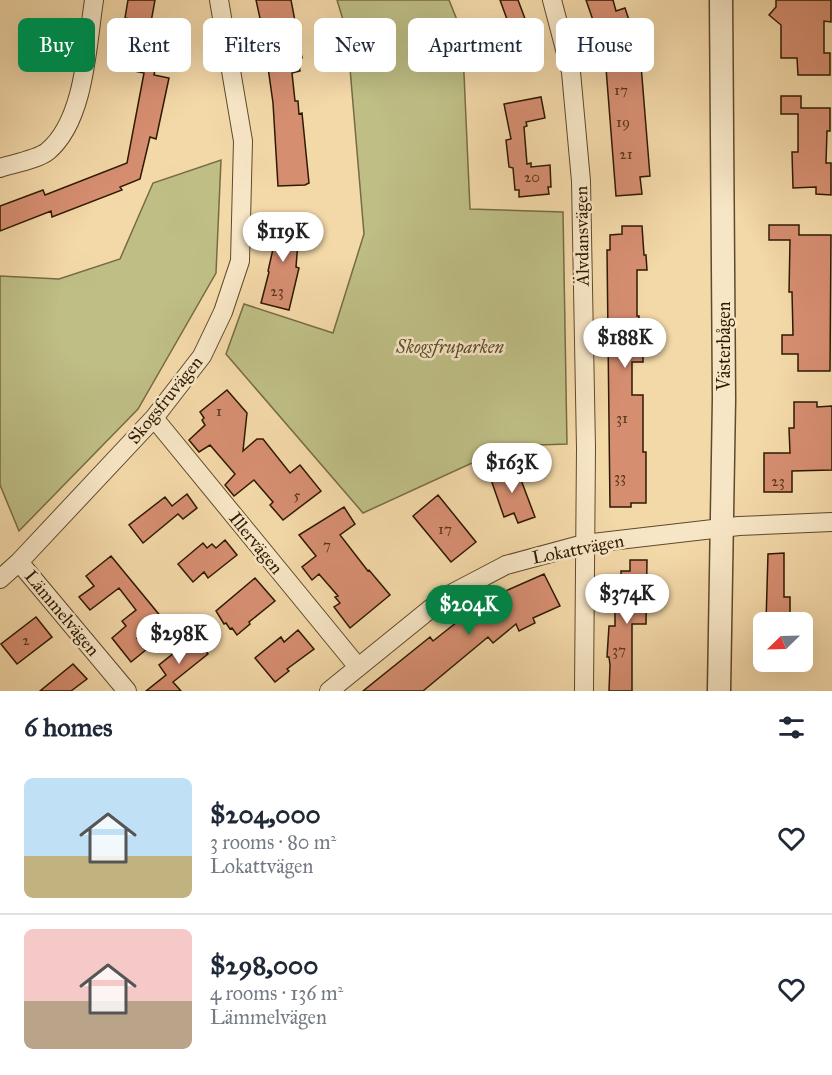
<!DOCTYPE html>
<html lang="en">
<head>
<meta charset="utf-8">
<style>
	:root { --surface:#fff; --page:#f6f6f7; --text:#1f2937; --muted:#747a83; --line:#e0e1e3; --accent:#0b8043 }
	body { margin:0; font-family:"IM FELL Great Primer",serif; background:var(--page); color:var(--text); height:100vh; display:flex; flex-direction:column; font-size:22px; white-space:nowrap }
	* { box-sizing:border-box; margin:0 }
	p { font-size:20px; color:var(--muted) }
	.icon { flex:none; width:33px; height:33px; fill:none; stroke:currentColor; stroke-width:2; stroke-linecap:round; stroke-linejoin:round }
	.map { position:relative; height:691px; overflow:hidden }
	.sheet { display:flex; flex-direction:column; background:var(--surface); flex:1 }
	.sheet>* { flex:none }
	.hud { position:absolute; left:18px; top:18px; width:796px; height:54px; display:flex; gap:12px }
	.needle { width:39px; rotate:247deg }
	.controls { position:absolute; left:753px; top:612px; display:grid; gap:12px }
	.controls a { display:grid; place-items:center; width:60px; height:60px; border-radius:9px; background:var(--surface); box-shadow:0 6px 24px #0002; font-size:30px }
	.price { position:absolute; translate:-50% -51px; padding:0 14px; border-radius:21px; background:#fff; color:#222; font-size:20px; line-height:39px; filter:drop-shadow(0 2px 3px #0008) }
	.price::after { content:''; position:absolute; left:50%; top:36px; width:18px; height:14px; margin-left:-9px; background:inherit; clip-path:polygon(0 0,100% 0,50% 100%) }
	.price.selected { background:var(--accent); color:#fff }
	ul { padding:0; list-style:none }
	li { display:flex; align-items:center; gap:18px; height:150px; padding:0 24px }
	li+li { border-top:2px solid var(--line) }
	li span { display:grid; place-items:center; flex:none; width:168px; height:120px; border-radius:9px; color:#555 }
	li>.icon { margin-inline-start:auto }
	span .icon { width:72px; height:72px; fill:#fffc; stroke-width:1 }
	li b { font-size:26px }
	h2 { display:flex; justify-content:space-between; align-items:center; height:72px; padding:0 24px; font-size:26px }
	.pill { padding:0 21px; border-radius:9px; background:var(--surface); box-shadow:0 6px 24px #0002; font-size:21px; line-height:54px }
	.pill.selected { background:var(--accent); color:#fff }
	.map>svg:first-child { display:block }
	.green { fill:#bebe85; stroke:#766c44; stroke-width:1.5 }
	.building { fill:#d68e71; stroke:#2e1a02; stroke-width:1.5 }
	.lines { fill:none; stroke-linecap:round; stroke-linejoin:round }
	.minor-casing { stroke:#5f4a2c; stroke-width:20 }
	.tertiary-casing { stroke:#5f4a2c; stroke-width:25 }
	.minor { stroke:#f7e6c6; stroke-width:18 }
	.tertiary { stroke:#f7e6c6; stroke-width:22 }
	.labels { text-anchor:middle; dominant-baseline:central; stroke-width:5; stroke-linejoin:round; paint-order:stroke }
	.number-label { font-size:15px; fill:#58371e }
	.street-label { font-size:18px; fill:#2e1a02; stroke:#f7e6c6 }
	.park-label { font-size:18px; font-style:italic; fill:#594b29; stroke:#f7e6c6 }
</style>
</head>
<body>
<div class="map">
<svg width="832" height="691" viewBox="0 0 832 691">
	<rect width="100%" height="100%" fill="#f3d8a8"/>
	<filter id="stains"><feTurbulence type="fractalNoise" baseFrequency=".00333" numOctaves="4"/><feColorMatrix values="0 0 0 0 .2 0 0 0 0 .09 0 0 0 0 .02 0 0 0 .5 -.17"/></filter>
	<radialGradient id="worn" r=".72"><stop offset=".6" stop-color="#630" stop-opacity="0"/><stop offset="1" stop-color="#630" stop-opacity=".3"/></radialGradient>
	<path class="green" d="M337 0H449L459 25 464 74 470 209 563 212 567 444 509 446 363 513 226 354 244 304 333 333 364 234 347 33Z
		M221 160 216 273 138 409 19 531 0 485V276L59 279 120 259 153 183Z"/>
	<path class="building" d="M128 0H155L151 22 164 25 154 75 169 78 156 139 150 137 140 179 120 187 122 190 52 217 51 211 0 231V206L43 190 45 195 127 163 144 73 129 70 139 21 125 18Z
		M256 0H291L302 58 298 59 300 71 292 73 295 101H298L299 114 302 113 309 183 305 185 278 186 273 103 263 32Z
		M500 0H518L527 24 530 23 534 33 536 42 530 44 534 58 503 67 496 43 507 40 505 35 512 33Z
		M586 0H613L616 11 625 8 630 23 621 26 626 41 603 49Z
		M776 0H831V22L824 21V53H830V75H798L797 58H781V25L769 15 776 7Z
		M641 65 650 176 640 177 642 194 616 196 606 68Z
		M781 96H801V108H830V131H827L826 163H831V195L816 194V187L793 188 792 152H798V114H781Z
		M541 97 545 118 526 122 527 126 524 127 527 164 531 163V167L550 165 551 187H548L549 194 519 197V190H515L513 168 509 167 506 140 511 139 504 104Z
		M275 215 300 217 296 267 299 268 289 310 261 303 269 272 268 271 273 249Z
		M769 225H799V235H831L830 371H798V354H782V335H793L792 292H789L790 240H769Z
		M622 226H642L644 255H646L647 270H637V316H639V338H643V362H632V395H643V452H646V503H631V507H610L607 250H610V235L622 234Z
		M227 390 247 413 243 451 257 439H263L290 473 300 465 321 491 283 520 270 505 273 502 254 480 234 496 225 485 235 474 210 445 199 452 189 440 205 425 202 420 204 418 200 412Z
		M794 402H817V407L832 406V470L792 471V492H764V453H790L789 428H794Z
		M515 464 535 517 518 523 514 513 504 517 489 474Z
		M187 494 197 508 183 519 178 514 143 543 129 525 165 497 172 506Z
		M438 495 476 542 451 562 413 516Z
		M344 507 355 524 340 535 368 571 369 570 390 595 350 628 334 607 340 603 335 597 338 596 319 574 312 580 302 567 316 556 299 535Z
		M225 540 237 555 208 578 204 572 193 582 178 564 203 543 207 548 212 544 216 548Z
		M784 553V597H790V622H766L768 554Z
		M111 556 162 618 137 638 147 649 131 662 112 638 126 626 122 621 136 610 119 588 90 610 79 597 94 586 86 576Z
		M630 560H647L646 624H632V691H609L610 665 609 657H607L609 626H615V605H621V571H630Z
		M544 574 560 606 533 618 535 623 519 631 516 624 493 643 488 637 423 691H363L430 637 433 641 485 600Z
		M255 578 275 601 249 622 250 624 237 635 232 628 230 629 226 623 224 624 216 611Z
		M36 617 52 637 17 664 1 644Z
		M298 630 314 649 287 669 289 671 275 682 255 658 281 637 284 642Z
		M194 637 208 654 173 682 181 691H146L166 675 159 665Z
		M73 664 87 679 71 691H40Z"/>
	<g class="lines">
		<g class="minor-casing">
			<path id="minor" d="M552 0 571 72 581 181 586 448 584 691
				M0 168C12 164 39 159 48 151 85 120 87 45 94 0
				M154 418 358 667
				M19 562 127 691
				M0 579 19 562 154 418 202 356 223 312 240 261 243 141 219 0
				M329 691 445 597 506 565 584 544 739 526 832 522"/>
		</g>
		<g class="tertiary-casing">
			<path id="tertiary" d="M719 691 724 399 721 0"/>
		</g>
		<use href="#minor" class="minor"/>
		<use href="#tertiary" class="tertiary"/>
	</g>
	<g class="labels">
		<g class="number-label">
			<text x="621" y="90">17</text>
			<text x="623" y="122">19</text>
			<text x="626" y="154">21</text>
			<text x="532" y="177">20</text>
			<text x="277" y="291">23</text>
			<text x="219" y="411">1</text>
			<text x="622" y="418">31</text>
			<text x="620" y="477">33</text>
			<text x="778" y="481">23</text>
			<text x="297" y="495">5</text>
			<text x="445" y="529">17</text>
			<text x="327" y="545">7</text>
			<text x="26" y="640">2</text>
			<text x="619" y="650">37</text>
		</g>
		<g class="street-label">
			<text transform="translate(582 236) rotate(-91)">Älvdansvägen</text>
			<text transform="translate(724 346) rotate(-90)">Västerbågen</text>
			<text transform="translate(165 400) rotate(-51)">Skogsfruvägen</text>
			<text transform="translate(256 543) rotate(51)">Illervägen</text>
			<text transform="translate(578 549) rotate(-11)">Lokattvägen</text>
			<text transform="translate(62 613) rotate(50)">Lämmelvägen</text>
		</g>
		<g class="park-label">
			<text x="450" y="347">Skogsfruparken</text>
		</g>
	</g>
	<rect width="100%" height="100%" filter="url(#stains)"/>
	<rect width="100%" height="100%" fill="url(#worn)"/>
</svg>
<div class="controls">
<a><svg class="needle" viewBox="-14 -14 28 28"><path d="M0-13l5 13h-10z" fill="#e53935"/><path d="M0 13l5-13h-10z" fill="#747a83"/></svg></a>
</div>
<b class="price" style="left:283px;top:263px">$119K</b>
<b class="price" style="left:625px;top:369px">$188K</b>
<b class="price" style="left:512px;top:494px">$163K</b>
<b class="price" style="left:627px;top:625px">$374K</b>
<b class="price selected" style="left:469px;top:636px">$204K</b>
<b class="price" style="left:179px;top:665px">$298K</b>
<div class="hud">
<a class="pill selected">Buy</a>
<a class="pill">Rent</a>
<a class="pill">Filters</a>
<a class="pill">New</a>
<a class="pill">Apartment</a>
<a class="pill">House</a>
</div>
</div>
<section class="sheet">
<h2>6 homes<svg class="icon" aria-label="filters" viewBox="0 0 24 24"><path d="M4 7h16M4 17h16"/><circle cx="9" cy="7" r="2"/><circle cx="15" cy="17" r="2"/></svg></h2>
<ul>
<li><span style="background:linear-gradient(#bfe0f5 65%,#c2b280 0)"><svg class="icon" aria-label="home" viewBox="0 0 24 24"><path d="M3 11l9-7 9 7M6 9v11h12V9"/></svg></span><div><b>$204,000</b><p>3 rooms · 80 m²</p><p>Lokattvägen</p></div><svg class="icon" aria-label="heart" viewBox="0 0 24 24"><path d="M12 20l-8-8c-3-5 5-10 8-4 3-6 11-1 8 4z"/></svg></li>
<li><span style="background:linear-gradient(#f6c9c9 60%,#b9a48a 0)"><svg class="icon" aria-label="home" viewBox="0 0 24 24"><path d="M3 11l9-7 9 7M6 9v11h12V9"/></svg></span><div><b>$298,000</b><p>4 rooms · 136 m²</p><p>Lämmelvägen</p></div><svg class="icon" aria-label="heart" viewBox="0 0 24 24"><path d="M12 20l-8-8c-3-5 5-10 8-4 3-6 11-1 8 4z"/></svg></li>
</ul>
</section>
</body>
</html>
